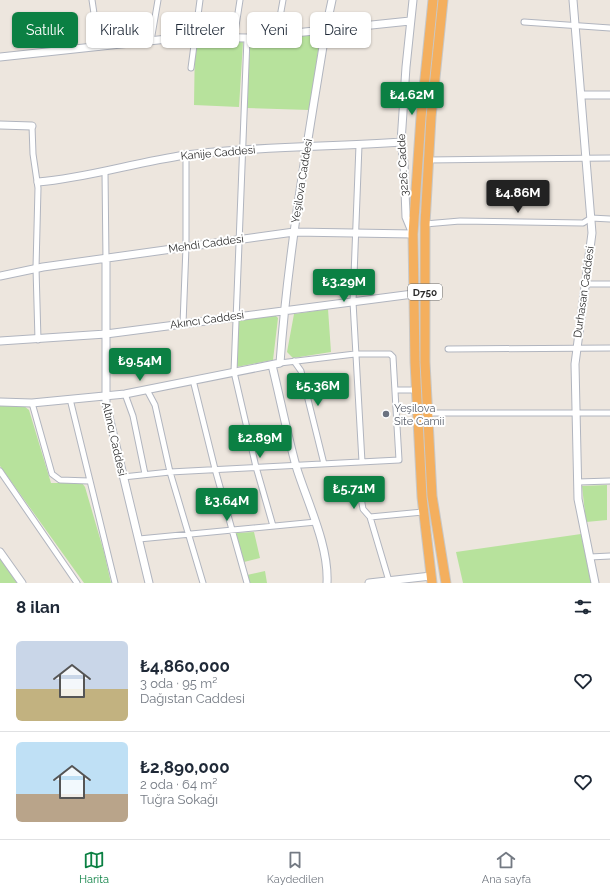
<!DOCTYPE html>
<html lang="tr">
<head>
<meta charset="utf-8">
<style>
	:root { --surface:#fff; --page:#f6f6f7; --text:#1f2937; --muted:#747a83; --line:#e0e1e3; --accent:#0b8043 }
	body { margin:0; font-family:Raleway,sans-serif; background:var(--page); color:var(--text); height:100vh; display:flex; flex-direction:column; font-size:15px; white-space:nowrap }
	* { box-sizing:border-box; margin:0 }
	p { font-size:13px; color:var(--muted) }
	.icon { flex:none; width:22px; height:22px; fill:none; stroke:currentColor; stroke-width:2; stroke-linecap:round; stroke-linejoin:round }
	.map { position:relative; height:583px; overflow:hidden }
	.drawer { display:flex; flex-direction:column; background:var(--surface); flex:1 }
	.drawer>* { flex:none }
	.banner { position:absolute; left:12px; top:12px; width:400px; height:36px; display:flex; gap:8px }
	.price { position:absolute; translate:-50% -34px; padding:0 9px; border-radius:4px; background:var(--accent); color:#fff; font-size:13px; line-height:26px; filter:drop-shadow(0 1px 2px #0008) }
	.price::after { content:''; position:absolute; left:50%; top:24px; width:12px; height:9px; margin-left:-6px; background:inherit; clip-path:polygon(0 0,100% 0,50% 100%) }
	.price.selected { background:#222; color:#fff }
	ul { padding:0; list-style:none }
	li { display:flex; align-items:center; gap:12px; height:100px; padding:0 16px }
	li+li { border-top:1px solid var(--line) }
	li span { display:grid; place-items:center; flex:none; width:112px; height:80px; border-radius:6px; color:#555 }
	li>.icon { margin-inline-start:auto }
	span .icon { width:48px; height:48px; fill:#fffc; stroke-width:1 }
	li b { font-size:17px }
	h2 { display:flex; justify-content:space-between; align-items:center; height:48px; padding:0 16px; font-size:17px }
	.pill { padding:0 14px; border-radius:6px; background:var(--surface); box-shadow:0 1px 3px #0004; font-size:14px; line-height:36px }
	.pill.selected { background:var(--accent); color:#fff }
	.menu { display:flex; justify-content:space-around; align-items:center; height:56px; border-top:1px solid var(--line); background:var(--surface); font-size:11px; color:var(--muted) }
	.menu a { display:grid; justify-items:center; gap:2px }
	.menu .selected { color:var(--accent) }
	.map>svg:first-child { display:block }
	.green { fill:#b7e29c }
	.lines { fill:none; stroke-linecap:round; stroke-linejoin:round }
	.minor-casing { stroke:#b1b5bf; stroke-width:7 }
	.tertiary-casing { stroke:#b1b5bf; stroke-width:9 }
	.trunk-casing { stroke:#c8c8c8; stroke-width:11 }
	.minor { stroke:#fff; stroke-width:5 }
	.tertiary { stroke:#fff; stroke-width:7 }
	.trunk { stroke:#f4af5e; stroke-width:9 }
	.worship-dot { fill:#6b7280; stroke:#fff; stroke-width:1.5 }
	.labels { text-anchor:middle; dominant-baseline:central; stroke-width:4; stroke-linejoin:round; paint-order:stroke }
	.shield { fill:#fff; stroke:#6b6b6b; stroke-width:1 }
	.shield-label { font-size:10px; font-weight:bold; fill:#2b2b2b }
	.street-label { font-size:11px; fill:#2b2b2b; stroke:#fff }
	.worship-label { font-size:11px; fill:#5b616d; stroke:#fff; text-anchor:start }
</style>
</head>
<body>
<div class="map">
<svg width="610" height="583" viewBox="0 0 610 583">
	<rect width="100%" height="100%" fill="#ede6de"/>
	<path class="green" d="M315 34 320 39 309 110 247 108 250 40Z
		M195 41 243 42 239 107 194 105Z
		M328 309 331 352 293 358 287 352 294 314Z
		M275 315 278 318 273 360 236 367 239 319Z
		M0 405 24 406 29 410 51 483H82L85 487 104 552 111 583H84L0 466Z
		M607 485V520L586 522 582 486Z
		M254 532 260 558 244 562 235 533Z
		M581 534 591 583H463L456 552Z
		M0 558 17 583H0Z
		M265 571 267 583H249L247 575Z"/>
	<g class="lines">
		<g class="minor-casing">
			<path id="minor" d="M92 0 99 47
				M524 22 610 28
				M277 34 283 0
				M247 38 234 372 256 467 273 526
				M234 39 240 0
				M151 41 158 0
				M191 68 200 0
				M32 126 33 154 38 188 36 268 38 340
				M359 145 353 302 362 462
				M428 160 610 158
				M105 172 106 260
				M425 224 460 221 583 223 591 218 610 219
				M585 284H610
				M183 324 186 247V155
				M448 349 610 348
				M294 361 301 371 324 464
				M193 380 215 469 247 583
				M147 390 155 405 170 472 203 583
				M395 390H416
				M125 394 133 416 145 474
				M70 399 115 583
				M32 403 52 474 60 480 89 481
				M427 413H610
				M0 471 77 583
				M123 477 170 472 399 460 393 357 390 354H355L280 363
				M578 482 610 481
				M360 492 363 509 370 517
				M370 517 389 581
				M370 517 423 512
				M139 539 316 522
				M590 557 610 556"/>
		</g>
		<g class="tertiary-casing">
			<path id="tertiary" d="M573 0 592 233 575 364 578 499 595 583
				M0 57 186 37 247 38 410 21
				M581 95H610
				M0 125 32 126
				M38 182C88 178 136 162 186 155 257 146 329 147 401 142
				M106 260V404L149 583
				M0 276 43 267 294 232 413 234 406 217 404 163 401 142 406 67 413 0
				M0 341 106 334 413 294
				M272 365C280 398 287 433 296 466 307 502 329 545 327 583
				M0 402 32 403 125 394 280 363C288 251 308 140 326 28L332 0
				M0 552 22 583
				M369 583 431 576"/>
		</g>
		<g class="trunk-casing">
			<path id="trunk" d="M443 0 431 117 425 224V362L432 496 446 583
				M432 583 422 497 415 362 413 234 421 117 433 0"/>
		</g>
		<use href="#minor" class="minor"/>
		<use href="#tertiary" class="tertiary"/>
		<use href="#trunk" class="trunk"/>
	</g>
	<circle class="worship-dot" cx="386" cy="414" r="4"/>
	<g class="labels">
		<rect class="shield" x="408" y="284" width="34" height="16" rx="3"/>
		<g class="shield-label">
			<text x="425" y="292">D750</text>
		</g>
		<g class="street-label">
			<text transform="translate(218 153) rotate(-5)">Kanije Caddesi</text>
			<text transform="translate(403 165) rotate(-93)">3226. Cadde</text>
			<text transform="translate(302 181) rotate(-81)">Yeşilova Caddesi</text>
			<text transform="translate(206 244) rotate(-8)">Mehdi Caddesi</text>
			<text transform="translate(584 292) rotate(-82)">Durhasan Caddesi</text>
			<text transform="translate(207 320) rotate(-8)">Akıncı Caddesi</text>
			<text transform="translate(114 439) rotate(77)">Altıncı Caddesi</text>
		</g>
		<g class="worship-label">
			<text x="394" y="408">Yeşilova<tspan x="394" dy="13">Site Camii</tspan></text>
		</g>
	</g>
</svg>
<b class="price" style="left:412px;top:116px">₺4.62M</b>
<b class="price selected" style="left:518px;top:214px">₺4.86M</b>
<b class="price" style="left:344px;top:303px">₺3.29M</b>
<b class="price" style="left:140px;top:382px">₺9.54M</b>
<b class="price" style="left:318px;top:407px">₺5.36M</b>
<b class="price" style="left:260px;top:459px">₺2.89M</b>
<b class="price" style="left:354px;top:510px">₺5.71M</b>
<b class="price" style="left:227px;top:522px">₺3.64M</b>
<div class="banner">
<a class="pill selected">Satılık</a>
<a class="pill">Kiralık</a>
<a class="pill">Filtreler</a>
<a class="pill">Yeni</a>
<a class="pill">Daire</a>
</div>
</div>
<section class="drawer">
<h2>8 ilan<svg class="icon" aria-label="filters" viewBox="0 0 24 24"><path d="M4 7h16M4 17h16"/><circle cx="9" cy="7" r="2"/><circle cx="15" cy="17" r="2"/></svg></h2>
<ul>
<li><span style="background:linear-gradient(#c9d6e8 60%,#c2b280 0)"><svg class="icon" aria-label="home" viewBox="0 0 24 24"><path d="M3 11l9-7 9 7M6 9v11h12V9"/></svg></span><div><b>₺4,860,000</b><p>3 oda · 95 m²</p><p>Dağıstan Caddesi</p></div><svg class="icon" aria-label="heart" viewBox="0 0 24 24"><path d="M12 20l-8-8c-3-5 5-10 8-4 3-6 11-1 8 4z"/></svg></li>
<li><span style="background:linear-gradient(#bfe0f5 65%,#b9a48a 0)"><svg class="icon" aria-label="home" viewBox="0 0 24 24"><path d="M3 11l9-7 9 7M6 9v11h12V9"/></svg></span><div><b>₺2,890,000</b><p>2 oda · 64 m²</p><p>Tuğra Sokağı</p></div><svg class="icon" aria-label="heart" viewBox="0 0 24 24"><path d="M12 20l-8-8c-3-5 5-10 8-4 3-6 11-1 8 4z"/></svg></li>
</ul>
</section>
<nav class="menu">
<a class="selected"><svg class="icon" aria-label="map" viewBox="0 0 24 24"><path d="M3 6l6-2 6 2 6-2v14l-6 2-6-2-6 2zM9 4v14M15 6v14"/></svg>Harita</a>
<a><svg class="icon" aria-label="saved" viewBox="0 0 24 24"><path d="M7 4h10v16l-5-4-5 4z"/></svg>Kaydedilen</a>
<a><svg class="icon" aria-label="home" viewBox="0 0 24 24"><path d="M3 11l9-7 9 7M6 9v11h12V9"/></svg>Ana sayfa</a>
</nav>
</body>
</html>
